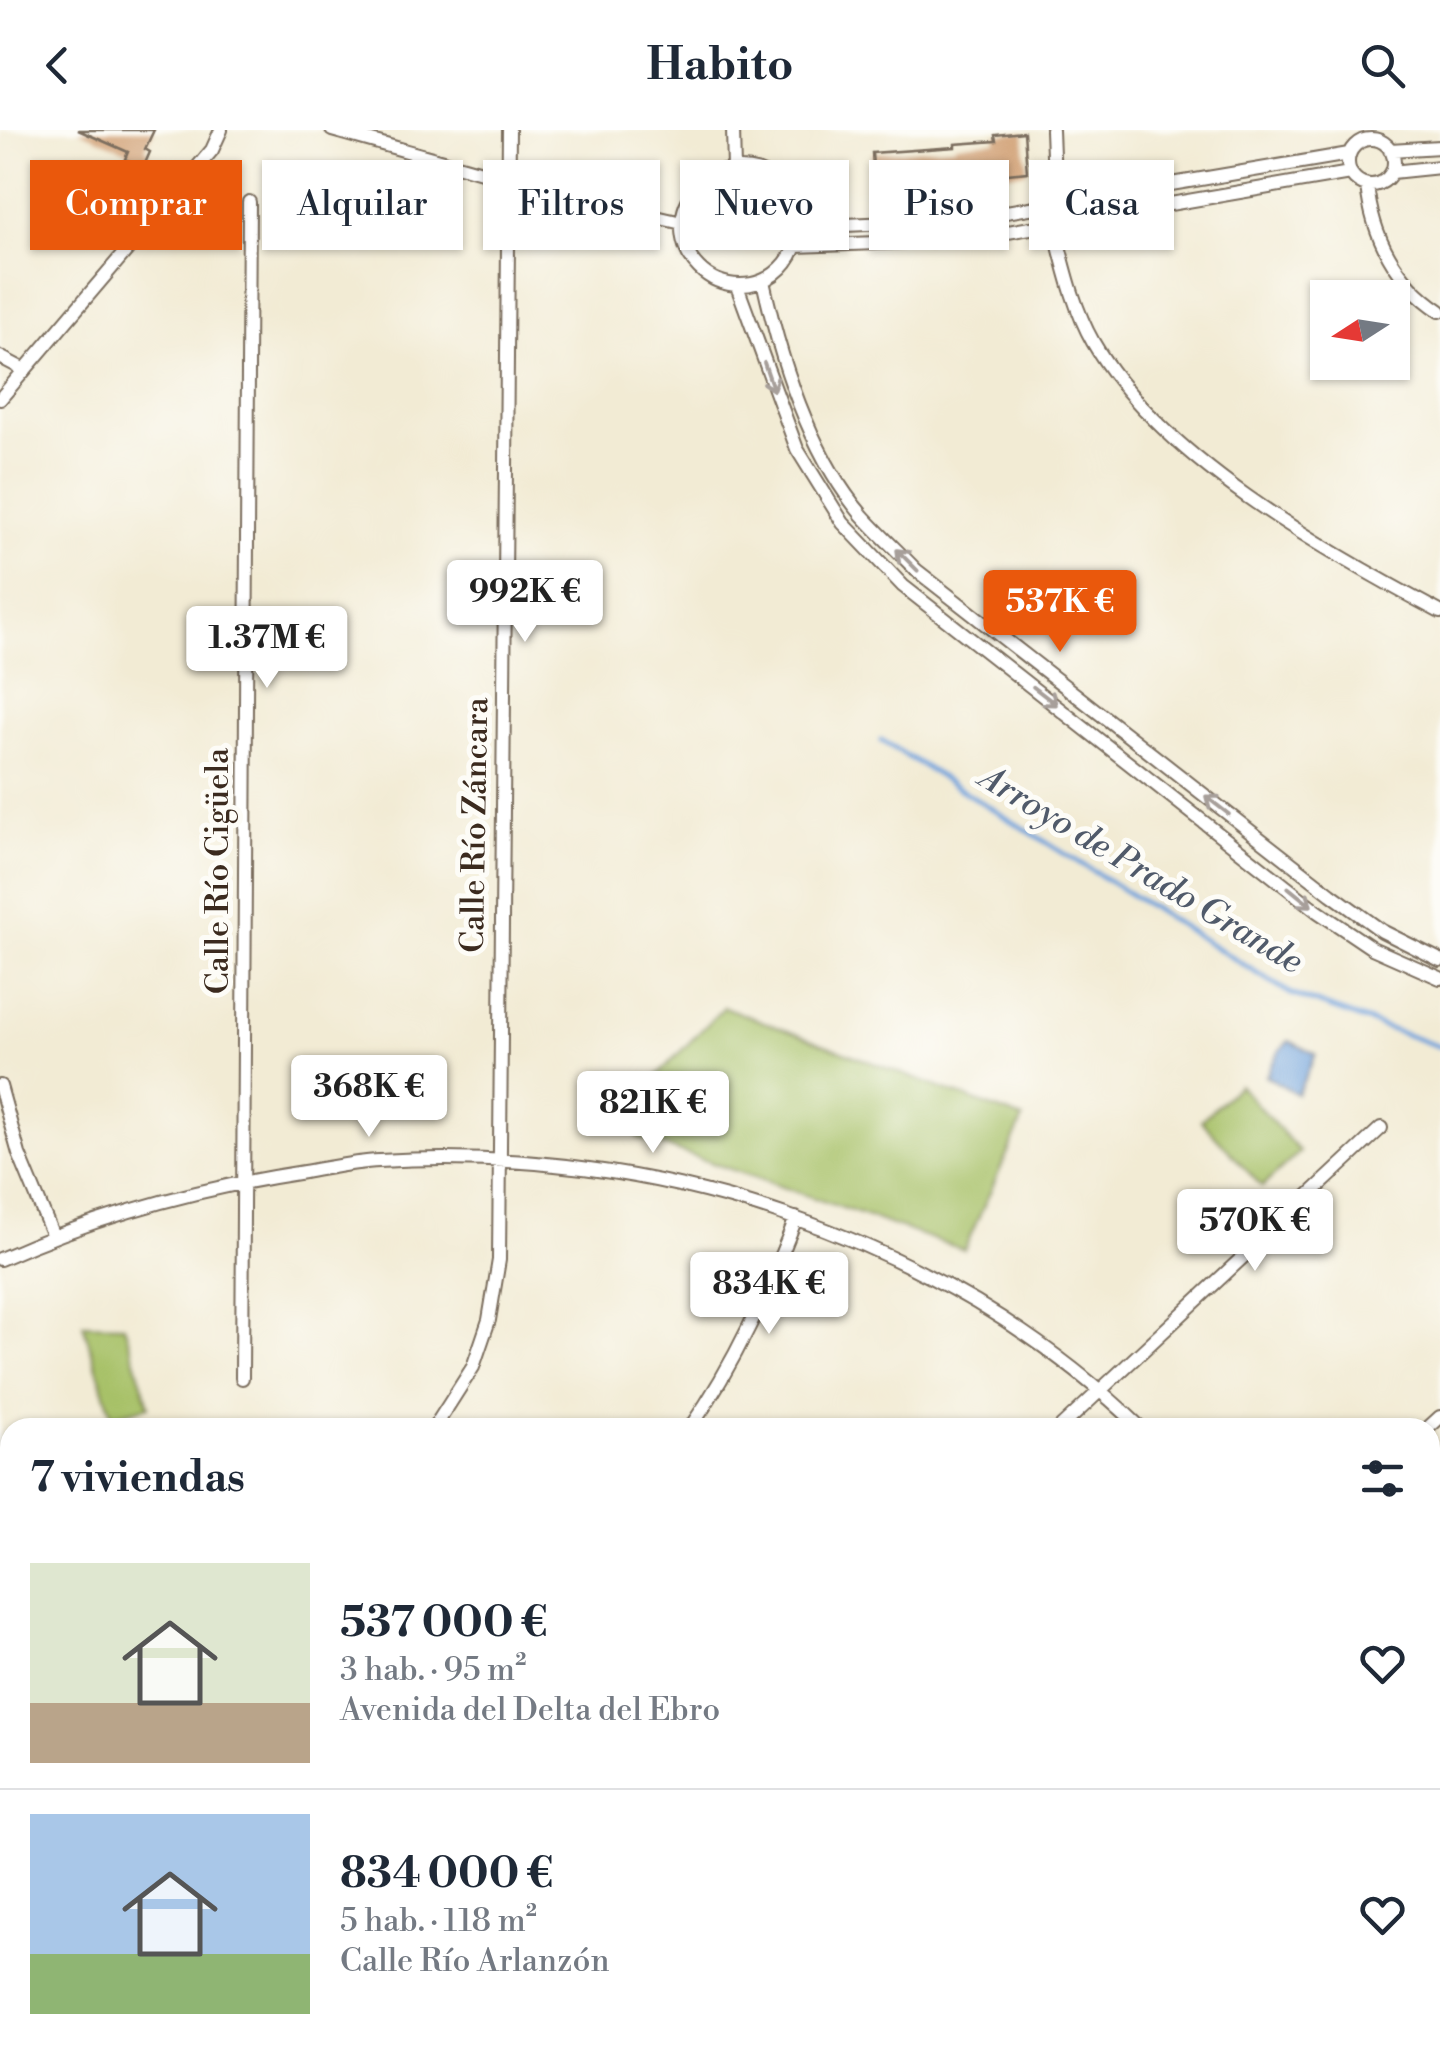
<!DOCTYPE html>
<html lang="es">
<head>
<meta charset="utf-8">
<style>
	:root { --surface:#fff; --page:#f6f6f7; --text:#1f2937; --muted:#747a83; --line:#e0e1e3; --accent:#ea580c }
	body { margin:0; font-family:"Libre Bodoni",serif; background:var(--page); color:var(--text); height:100vh; display:flex; flex-direction:column; font-size:38px; white-space:nowrap }
	* { box-sizing:border-box; margin:0 }
	p { font-size:32px; color:var(--muted) }
	.icon { flex:none; width:55px; height:55px; fill:none; stroke:currentColor; stroke-width:2; stroke-linecap:round; stroke-linejoin:round }
	.map { position:relative; flex:1; overflow:hidden }
	.side { position:absolute; left:0px; top:1288px; width:1440px; height:642px; display:flex; flex-direction:column; background:var(--surface); border-radius:30px 30px 0 0; box-shadow:0 2px 8px #0004 }
	.side>* { flex:none }
	.guide { position:absolute; left:30px; top:30px; width:1380px; height:90px; display:flex; gap:20px }
	.needle { width:65px; rotate:258deg }
	.buttons { position:absolute; left:1310px; top:150px; display:grid; gap:20px }
	.buttons a { display:grid; place-items:center; width:100px; height:100px; border-radius:0px; background:var(--surface); box-shadow:0 2px 8px #0004; font-size:50px }
	.price { position:absolute; translate:-50% -85px; padding:0 22px; border-radius:10px; background:#fff; color:#222; font-size:32px; line-height:65px; filter:drop-shadow(0 2px 5px #0008) }
	.price::after { content:''; position:absolute; left:50%; top:60px; width:30px; height:22px; margin-left:-15px; background:inherit; clip-path:polygon(0 0,100% 0,50% 100%) }
	.price.active { background:var(--accent); color:#fff }
	ul { padding:0; list-style:none }
	li { display:flex; align-items:center; gap:30px; height:250px; padding:0 30px }
	li+li { border-top:2px solid var(--line) }
	li span { display:grid; place-items:center; flex:none; width:280px; height:200px; border-radius:0px; color:#555 }
	li>.icon { margin-inline-start:auto }
	span .icon { width:120px; height:120px; fill:#fffc; stroke-width:1 }
	li b { font-size:42px }
	h2 { display:flex; justify-content:space-between; align-items:center; height:120px; padding:0 30px; font-size:42px }
	.chip { padding:0 35px; border-radius:0px; background:var(--surface); box-shadow:0 2px 8px #0004; font-size:35px; line-height:90px }
	.chip.active { background:var(--accent); color:#fff }
	header { display:flex; justify-content:space-between; align-items:center; height:130px; padding:0 30px; background:var(--surface); font-size:45px; font-weight:700 }
	.map>svg:first-child { display:block }
	.green { fill:#a7c167; stroke:#717642; stroke-width:2.5 }
	.water { fill:#6fa2db; stroke:#55667c; stroke-width:2.5 }
	.lines { fill:none; stroke-linecap:round; stroke-linejoin:round }
	.stream { stroke:#6fa2db; stroke-width:5 }
	.building { fill:#d3a47a }
	.street-casing { stroke:#7b6e5e; stroke-width:16 }
	.street { stroke:#fff; stroke-width:12 }
	.oneway { stroke:#a79f9a }
	.labels { text-anchor:middle; dominant-baseline:central; stroke-width:10; stroke-linejoin:round; paint-order:stroke }
	.street-label { font-size:32px; fill:#3b2a1e; stroke:#fdfcf7 }
	.water-label { font-size:35px; font-style:italic; fill:#505a6a; stroke:#fdfcf7 }
</style>
</head>
<body>
<header><svg class="icon" aria-label="back" viewBox="0 0 24 24"><path d="M15 5l-7 7 7 7"/></svg>Habito<svg class="icon" aria-label="search" viewBox="0 0 24 24"><circle cx="10" cy="10" r="6"/><path d="M15 15l6 6"/></svg></header>
<div class="map">
<svg width="1440" height="1928" viewBox="0 0 1440 1928">
	<rect width="100%" height="100%" fill="#fdfcf7"/>
	<filter id="ink" filterUnits="userSpaceOnUse"><feTurbulence type="fractalNoise" baseFrequency=".01" numOctaves="2"/><feDisplacementMap in="SourceGraphic" scale="20" xChannelSelector="R" yChannelSelector="G"/><feConvolveMatrix kernelMatrix="1 2 1 2 8 2 1 2 1" color-interpolation-filters="sRGB"/></filter>
	<filter id="wash" filterUnits="userSpaceOnUse"><feTurbulence type="fractalNoise" baseFrequency=".0048" numOctaves="4" result="noise"/><feDisplacementMap in="SourceGraphic" scale="40" xChannelSelector="R" yChannelSelector="G"/><feGaussianBlur stdDeviation="2.25" result="paint"/><feColorMatrix in="noise" values="0 0 0 0 0 0 0 0 0 0 0 0 0 0 0 0 0 1.4 0 .05"/><feComposite in="paint" operator="in"/></filter>
	<g filter="url(#wash)">
		<rect width="100%" height="100%" fill="#f2ebd4"/>
		<path class="green" d="M724 877 1023 989 964 1120 637 1007 640 963Z
			M1239 955 1300 1022 1262 1057 1201 990Z
			M83 1194 124 1195 149 1276 112 1286Z"/>
		<path class="water" d="M1289 911 1316 924 1297 964 1266 946 1280 920Z"/>
		<g class="lines">
			<path class="stream" d="M881 610 1291 864 1440 917"/>
		</g>
		<g id="blocks">
			<path class="building" d="M78 0H154L145 19 150 22 143 38 125 29 128 22Z
				M1024 2 1027 42 986 46 987 52 945 55V58L875 63 872 23 955 17V14L996 11 995 5Z"/>
		</g>
	</g>
	<g filter="url(#ink)">
		<use href="#blocks" fill-opacity="0" stroke="#7b6e5e" stroke-width="2.5"/>
		<g class="lines">
			<g class="street-casing">
				<path id="street" d="M332 0 582 70 682 93
					M733 0 734 39
					M1052 0 1055 76
					M1348 32a23 23 0 1 1 46 0a23 23 0 1 1-46 0Z
					M1390 20 1440 17
					M682 97a58 58 0 1 1 116 0a58 58 0 1 1-116 0Z
					M1392 42 1440 37
					M1367 55C1372 106 1396 152 1440 181
					M798 92 845 95 959 90 1349 24
					M1054 96C1064 135 1073 177 1093 212 1159 327 1325 421 1440 482
					M795 116 961 110 1350 43
					M763 151C780 228 810 324 862 385 879 404 899 422 916 440L1331 764 1382 801 1440 830
					M737 156 797 319 843 393 903 456 1317 781 1372 818 1440 848
					M0 227 23 239
					M0 269 212 20 221 0
					M0 956 19 1024 53 1106
					M0 1129C97 1086 199 1058 304 1042 328 1038 354 1032 379 1031 653 1014 941 1105 1141 1298
					M242 1248 249 72
					M434 1298 473 1237 489 1190 499 1130 509 0
					M690 1298C736 1232 767 1162 796 1088
					M1060 1298 1381 998
					M1428 1298 1440 1287
					M1430 1491 1440 1481
					M1430 1544 1440 1525
					M1430 1555V1558
					M1430 1590 1440 1600
					M0 1701 10 1679
					M1430 1736 1440 1731
					M518 1920 527 1928
					M1337 1920 1347 1928
					M198 1928 201 1920
					M503 1928 508 1920
					M920 1928 934 1920
					M1082 1928 1087 1920
					M1112 1928 1117 1920
					M1239 1928 1245 1920"/>
			</g>
			<use href="#street" class="street"/>
		</g>
		<defs><path id="oneway-shaft" d="M-6 0H5M1.5-3L5.5 0L1.5 3" fill="none" stroke-width="1.6" stroke-linecap="round" stroke-linejoin="round" transform="scale(2.5)"/></defs>
		<g class="oneway">
			<use href="#oneway-shaft" transform="translate(769 247) rotate(71)"/>
			<use href="#oneway-shaft" transform="translate(907 430) rotate(-135)"/>
			<use href="#oneway-shaft" transform="translate(1045 566) rotate(38)"/>
			<use href="#oneway-shaft" transform="translate(1217 675) rotate(-142)"/>
			<use href="#oneway-shaft" transform="translate(1300 767) rotate(39)"/>
		</g>
	</g>
	<g class="labels">
		<g class="street-label">
			<text transform="translate(475 695) rotate(-89)">Calle Río Záncara</text>
			<text transform="translate(218 741) rotate(-90)">Calle Río Cigüela</text>
		</g>
		<g class="water-label">
			<text transform="translate(1141 740) rotate(31)">Arroyo de Prado Grande</text>
		</g>
	</g>
</svg>
<div class="buttons">
<a><svg class="needle" viewBox="-14 -14 28 28"><path d="M0-13l5 13h-10z" fill="#e53935"/><path d="M0 13l5-13h-10z" fill="#747a83"/></svg></a>
</div>
<b class="price" style="left:525px;top:515px">992K €</b>
<b class="price active" style="left:1060px;top:525px">537K €</b>
<b class="price" style="left:267px;top:561px">1.37M €</b>
<b class="price" style="left:369px;top:1010px">368K €</b>
<b class="price" style="left:653px;top:1026px">821K €</b>
<b class="price" style="left:1255px;top:1144px">570K €</b>
<b class="price" style="left:769px;top:1207px">834K €</b>
<div class="guide">
<a class="chip active">Comprar</a>
<a class="chip">Alquilar</a>
<a class="chip">Filtros</a>
<a class="chip">Nuevo</a>
<a class="chip">Piso</a>
<a class="chip">Casa</a>
</div>
<section class="side">
<h2>7 viviendas<svg class="icon" aria-label="filters" viewBox="0 0 24 24"><path d="M4 7h16M4 17h16"/><circle cx="9" cy="7" r="2"/><circle cx="15" cy="17" r="2"/></svg></h2>
<ul>
<li><span style="background:linear-gradient(#dfe7d0 70%,#b9a48a 0)"><svg class="icon" aria-label="home" viewBox="0 0 24 24"><path d="M3 11l9-7 9 7M6 9v11h12V9"/></svg></span><div><b>537 000 €</b><p>3 hab. · 95 m²</p><p>Avenida del Delta del Ebro</p></div><svg class="icon" aria-label="heart" viewBox="0 0 24 24"><path d="M12 20l-8-8c-3-5 5-10 8-4 3-6 11-1 8 4z"/></svg></li>
<li><span style="background:linear-gradient(#a9c7e8 70%,#8fb573 0)"><svg class="icon" aria-label="home" viewBox="0 0 24 24"><path d="M3 11l9-7 9 7M6 9v11h12V9"/></svg></span><div><b>834 000 €</b><p>5 hab. · 118 m²</p><p>Calle Río Arlanzón</p></div><svg class="icon" aria-label="heart" viewBox="0 0 24 24"><path d="M12 20l-8-8c-3-5 5-10 8-4 3-6 11-1 8 4z"/></svg></li>
</ul>
</section>
</div>
</body>
</html>
